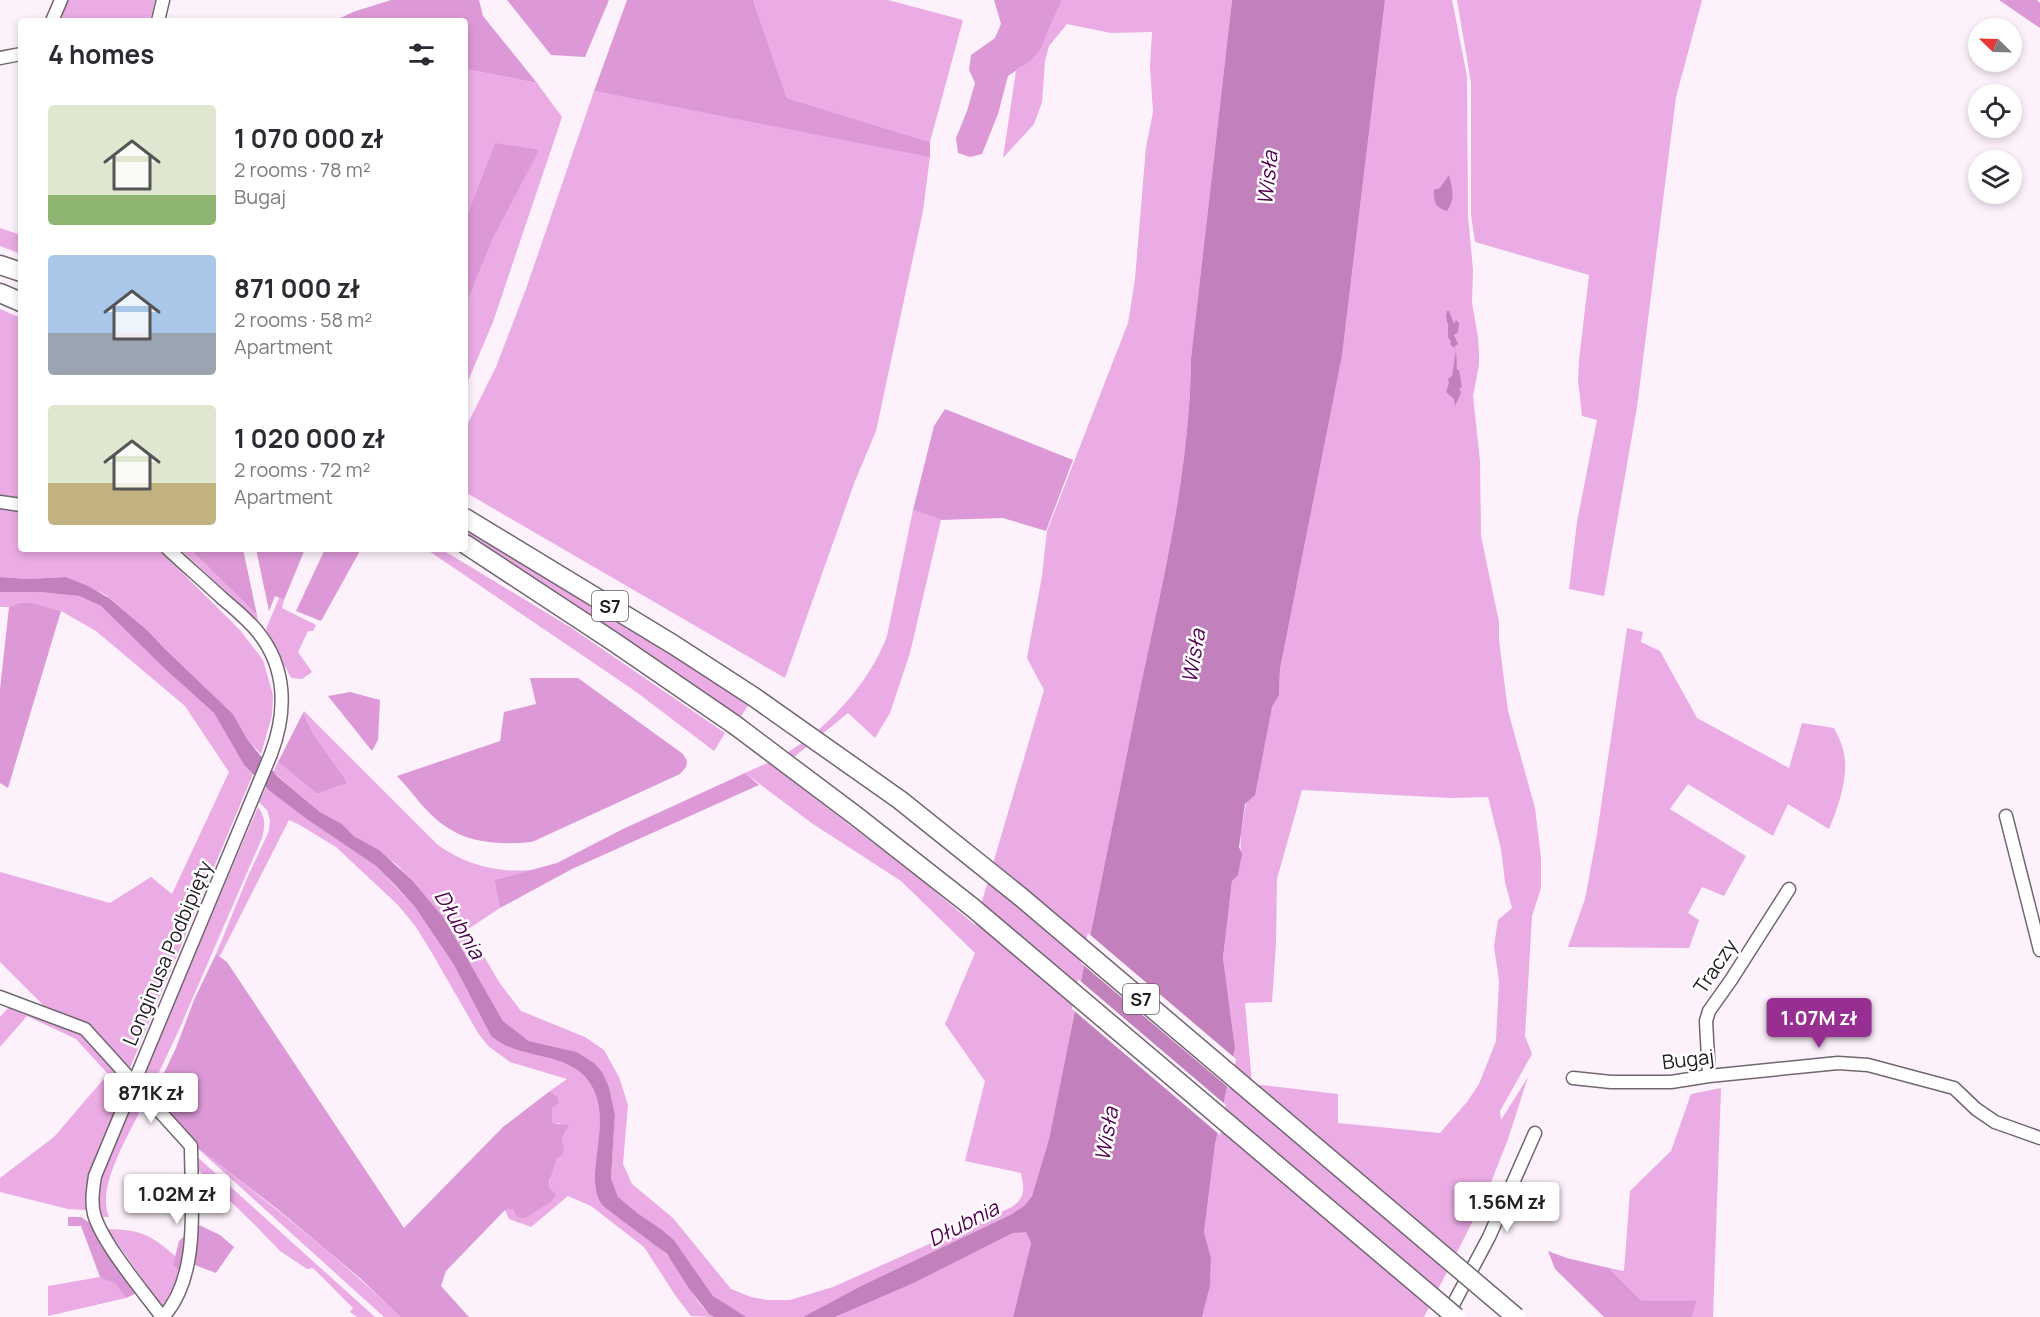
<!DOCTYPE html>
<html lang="en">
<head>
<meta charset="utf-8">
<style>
	:root { --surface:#fff; --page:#f2f2f3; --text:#2b2b33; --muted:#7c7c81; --accent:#972f92 }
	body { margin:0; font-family:Manrope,sans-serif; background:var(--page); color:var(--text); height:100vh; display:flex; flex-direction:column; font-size:22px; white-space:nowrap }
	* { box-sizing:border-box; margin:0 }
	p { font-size:20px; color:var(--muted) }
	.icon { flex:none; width:33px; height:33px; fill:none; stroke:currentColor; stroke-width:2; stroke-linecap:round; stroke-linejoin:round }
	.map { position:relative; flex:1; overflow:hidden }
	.drawer { position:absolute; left:18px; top:18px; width:450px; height:534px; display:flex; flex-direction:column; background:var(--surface); border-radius:6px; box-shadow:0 3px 9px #0003 }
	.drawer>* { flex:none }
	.needle { width:39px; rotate:293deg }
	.controls { position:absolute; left:1968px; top:18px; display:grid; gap:12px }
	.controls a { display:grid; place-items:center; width:54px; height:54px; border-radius:50%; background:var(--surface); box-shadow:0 3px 9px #0003; font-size:30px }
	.price { position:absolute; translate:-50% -51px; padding:0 14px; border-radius:6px; background:#fff; color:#222; font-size:20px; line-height:39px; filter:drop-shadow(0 2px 3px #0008) }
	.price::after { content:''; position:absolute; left:50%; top:36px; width:18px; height:14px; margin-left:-9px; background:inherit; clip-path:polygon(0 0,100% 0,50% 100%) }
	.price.selected { background:var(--accent); color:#fff }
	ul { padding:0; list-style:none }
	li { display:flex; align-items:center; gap:18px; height:150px; padding:0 30px }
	li span { display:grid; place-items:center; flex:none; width:168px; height:120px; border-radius:6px; color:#555 }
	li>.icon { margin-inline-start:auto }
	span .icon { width:72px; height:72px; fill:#fffc; stroke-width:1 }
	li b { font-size:26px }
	h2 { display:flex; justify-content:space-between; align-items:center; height:72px; padding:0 30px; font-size:26px }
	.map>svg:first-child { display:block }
	.green { fill:#ebabe5; fill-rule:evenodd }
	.forest { fill:#dd99d7 }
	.water { fill:#c280bc }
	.pier { fill:#fdf1fc }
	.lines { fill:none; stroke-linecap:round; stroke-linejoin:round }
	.minor-casing { stroke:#716770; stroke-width:15 }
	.highway-casing { stroke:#716770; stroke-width:21 }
	.minor { stroke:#fff; stroke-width:12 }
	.highway { stroke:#fff; stroke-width:18 }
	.highway-bridge-casing { stroke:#716770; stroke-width:21; stroke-linecap:butt }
	.highway-bridge { stroke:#fff; stroke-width:18 }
	.labels { text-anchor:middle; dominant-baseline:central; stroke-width:5; stroke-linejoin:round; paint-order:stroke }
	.shield { fill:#fff; stroke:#636062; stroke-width:1.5 }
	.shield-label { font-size:18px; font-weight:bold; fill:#201c1f }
	.street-label { font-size:20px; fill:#201c1f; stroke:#fff }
	.water-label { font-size:21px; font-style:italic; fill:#540052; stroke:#fff }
</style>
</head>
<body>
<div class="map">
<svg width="2040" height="1317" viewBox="0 0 2040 1317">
	<rect width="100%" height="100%" fill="#fdf1fc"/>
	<path class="green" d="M67 0H155L150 21H58Z
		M753 0H888L963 20 930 142 787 98Z
		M1062 0H1232L1191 358C1190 472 1162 584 1139 694 1109 843 1079 991 1049 1139L1032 1196 1024 1206 1010 1215 861 1286 803 1317H746L741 1315 713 1296 674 1240 661 1229 633 1211 618 1197 611 1178 615 1114 609 1087 602 1073 591 1061 577 1052 529 1041 503 1021 444 918 412 880 395 863 355 837 342 824 320 812 273 772 278 762 317 794 348 783 314 735 303 713 304 711 438 845C465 865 498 873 532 870L494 880 500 908 468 929 499 982 521 1011 585 1037 604 1050 619 1077 628 1105 623 1164 632 1184 673 1218 731 1289 751 1297 767 1300H790L833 1287 1012 1207C1026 1197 1024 1189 1021 1173L965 1161 985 1081 945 1024 975 953 901 881 813 824 745 773C760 766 776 760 790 751 830 726 871 680 887 636L913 510 941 520 910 653 890 713 875 738 848 713 778 770 925 883 975 925 1044 690 1027 658 1042 576 1047 531 1128 323 1135 279 1146 147 1153 112 1150 66 1152 32 1111 33 1067 24 1049 46 1045 61 1042 102 1034 124 1003 158 1016 71C1044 51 1048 30 1062 0Z
		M1385 0H1452L1467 76 1468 216 1473 270 1472 303 1478 337 1479 353V365L1473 396 1480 461 1481 536 1499 622V640L1508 711 1535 808 1541 858V888L1532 916 1525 1036 1532 1054 1500 1111 1501 1120 1528 1077 1508 1139 1486 1195 1424 1317H1202L1210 1285 1211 1258 1204 1232 1215 1145 1235 1048 1223 958 1232 881C1245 867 1239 850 1241 833 1247 790 1260 749 1272 707L1279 695 1280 669 1342 356ZM1302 790 1451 798 1488 797 1501 849 1505 882 1512 908 1498 920 1494 946 1499 981 1496 1041 1479 1084 1467 1102 1440 1133 1338 1123V1094L1252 1084 1245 1003 1272 1002 1276 943 1277 879Z
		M1457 0H1702L1676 97 1637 407 1604 596 1569 589 1577 522 1597 420 1582 416 1578 380 1579 360 1589 275 1475 242 1471 215V83Z
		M465 69 537 83 562 117 493 322 465 388V307L495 234V143L465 220Z
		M594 91 930 156 923 211 876 431 855 481 785 678 465 492V429L496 367 527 286Z
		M0 228 21 235V254L0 246Z
		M0 309 21 318V500L0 497Z
		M0 507 21 510V549H158L239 629 263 660 273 695 272 715 261 754 247 739 233 714 165 649 147 630 106 595 66 577 27 579 0 577Z
		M465 528 673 655 749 704 740 718 563 596 465 534Z
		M180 549H190L257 615 258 621Z
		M426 549H441L570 627 725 733 714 751 635 691Z
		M0 592H39L79 596 101 606 165 669 214 713 244 765 253 774 129 1070 86 1025 41 1008 42 1004 0 962V872L110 903 151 877 172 894 229 772 185 706 96 631 61 611 50 608 19 603 9 607H0Z
		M279 598 284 600 282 608 316 625 313 631H308L298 652 312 672 302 679 291 678 266 629Z
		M1627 628 1643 632 1641 642 1660 651 1697 718 1789 768 1802 723 1834 728C1837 734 1840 740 1842 746 1851 771 1839 805 1829 829L1788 804 1773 836 1688 784 1670 809 1746 856 1724 896 1702 887 1688 913 1699 920 1689 948 1568 947 1585 899 1597 834Z
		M266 787 308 820 376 866 415 907 454 965 491 1036C518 1060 563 1051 586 1078 619 1117 579 1177 603 1206 623 1221 649 1236 666 1254 685 1272 691 1302 714 1317L691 1316 675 1295 644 1247 591 1206 568 1196 531 1227 509 1219 505 1210 513 1209 550 1189C547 1175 557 1159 564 1147L562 1139 566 1132 560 1123H552V1108L559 1104 558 1097 550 1091 567 1079 510 1062 488 1046 478 1033 432 953 416 927 398 905 336 847 298 824 289 820 220 956 216 954 248 876 269 831 270 820 267 810 259 802Z
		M258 807C266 818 265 825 262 838L178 1032 153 1085 147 1088 145 1087 142 1077Z
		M10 1006 84 1032 126 1080C115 1124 86 1163 86 1210L68 1209 0 1192V1178L54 1137 108 1074 76 1039 27 1016 0 1047V1017Z
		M1721 1088 1713 1317H1692L1695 1301H1642L1609 1268 1624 1271 1630 1191 1671 1151 1691 1094Z
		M133 1101 141 1109C128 1137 96 1187 109 1217H103C89 1183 119 1133 133 1101Z
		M195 1146C265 1200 336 1254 400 1317H384Z
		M194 1154 375 1317H357L350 1312 353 1308 313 1268 307 1269 280 1251 254 1224 196 1168Z
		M107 1229C141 1230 150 1234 175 1256L174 1265 183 1274 170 1305H161Z
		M1021 1231 1026 1232 1031 1243 1013 1317H835L914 1283 1013 1233Z
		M100 1277 117 1283 126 1298 48 1316V1286Z"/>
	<path class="forest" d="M391 0H479L483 16 537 83 465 69V21H334L353 12Z
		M507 0H609L585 57 551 55Z
		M627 0H753L787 98 930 142V157L594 91Z
		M994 0H1062L1040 50 1030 61 1008 76 998 114 982 154 970 157 958 153 956 138 967 111 975 83 969 70 971 55 995 38 1001 24Z
		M1999 0H2037L2040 3V28Z
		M495 143 539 150 495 234 465 307V220Z
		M945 409 1073 460 1046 531 1003 518 941 520 913 510 934 426Z
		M190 549H243L257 615Z
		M256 549H305L284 600 275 596 269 611Z
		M325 549H361L321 621 296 611Z
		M19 603H31L61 611 8 788 0 783V689L9 607Z
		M530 678H578L683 754 687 761 686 767 680 774 532 842C501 845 468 844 442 824 426 813 411 790 397 776L500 741 504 712 536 704Z
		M350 692 380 700 378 740 372 751 328 696Z
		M303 713 314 735 348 783 317 794 278 762Z
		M745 773 759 785 572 869 500 908 494 880 557 863 623 829Z
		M216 954 227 962 404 1228 503 1127 550 1091 558 1097 559 1104 552 1108V1123L569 1125 562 1139 564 1147 563 1154 557 1159 549 1181 550 1189 556 1194 552 1201 525 1218 517 1217 513 1209 505 1210 446 1271 441 1286 469 1317H400L361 1279 276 1208 195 1146 153 1096 176 1048 194 1000Z
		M68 1217H81L91 1224 101 1246 137 1293 126 1298 116 1284 100 1277 81 1226H68Z
		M197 1224 220 1235 234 1247 216 1273 192 1264 183 1274 173 1265 179 1241Z
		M1548 1251 1567 1258 1609 1268 1642 1301H1696L1692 1317H1604L1555 1269Z"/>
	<path class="water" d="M1232 0H1385L1342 356 1280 669 1279 695 1272 707 1255 795 1245 804 1239 847 1242 854 1238 875 1232 881 1223 958 1235 1048 1215 1145 1204 1232 1211 1258 1210 1286 1202 1317H1013L1031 1243 1026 1232 1013 1233 914 1283 835 1317H803L861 1286 1010 1215 1024 1206 1032 1196 1049 1139C1079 991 1109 843 1139 694 1162 584 1190 472 1191 358Z
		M1449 175C1452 188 1456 199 1447 211 1436 208 1433 202 1434 190L1440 188Z
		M1447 311H1449L1454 324 1456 320 1459 323 1458 332 1454 335 1458 344 1454 347C1458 353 1456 363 1457 370H1459L1462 388 1459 387 1461 393 1455 406 1454 399 1446 392 1449 383 1448 379 1452 376 1456 350 1450 344 1451 342 1448 337V323H1447L1446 315Z
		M0 577 27 579 66 577 88 586 109 598 147 630 165 649 233 714 247 739 277 776 320 812 342 824 355 837 379 850 412 880 444 918 503 1021 529 1041 577 1052 594 1063 602 1072 609 1087 615 1114 611 1178 618 1197 637 1213 661 1229 674 1240 713 1296 746 1317H714L709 1314 690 1290 667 1254 603 1206C579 1177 619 1117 586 1078 563 1051 518 1060 491 1036L454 965 415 907 395 885 376 866 308 820 270 791 244 765 214 713 165 669 107 612 101 606 79 596 39 592H0Z"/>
	<path class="pier" d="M1088 933 1236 1059 1230 1089 1081 963Z
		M1078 979 1226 1105 1220 1135 1072 1009Z"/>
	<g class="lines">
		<g class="minor-casing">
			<path id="minor" d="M52 21 61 0
				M158 21 163 0
				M0 58 21 54
				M0 502 21 505
				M2006 816 2040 950
				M0 997 85 1029 191 1146C191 1199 201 1276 163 1317
				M1709 1076 1706 1021 1709 1011 1731 980 1789 889
				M1573 1078 1611 1082H1671L1709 1076 1838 1063 1868 1065 1954 1088 1976 1109 1995 1122 2040 1138
				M1447 1316 1489 1237 1535 1133
				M162 1317C143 1291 102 1243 94 1214 91 1202 93 1189 95 1176L271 754C287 712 287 667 257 631 247 619 235 609 223 599 205 582 186 566 168 549"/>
		</g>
		<g class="highway-casing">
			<path id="highway" d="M0 265 21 272
				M0 293 21 302
				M465 518 674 645 754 697
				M465 544 614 642 735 725"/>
		</g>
		<use href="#minor" class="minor"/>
		<use href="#highway" class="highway"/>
		<g class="highway-bridge-casing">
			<path id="highway-bridge" d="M754 697 900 800 1021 897 1516 1317
				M735 725 856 816 972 907 1456 1317"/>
		</g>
		<use href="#highway-bridge" class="highway-bridge"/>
	</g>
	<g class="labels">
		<g class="shield">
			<rect x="592" y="591" width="36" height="30" rx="4.5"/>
			<rect x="1123" y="984" width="36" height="30" rx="4.5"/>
		</g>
		<g class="shield-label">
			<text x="610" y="606">S7</text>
			<text x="1141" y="999">S7</text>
		</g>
		<g class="street-label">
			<text transform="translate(167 953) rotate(-67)">Longinusa Podbipięty</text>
			<text transform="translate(1715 966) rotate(-56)">Traczy</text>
			<text transform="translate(1688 1059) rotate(-7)">Bugaj</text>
		</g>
		<g class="water-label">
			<text transform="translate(1267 178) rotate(-84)">Wisła</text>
			<text transform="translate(1193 656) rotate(-80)">Wisła</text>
			<text transform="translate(460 924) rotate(59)">Dłubnia</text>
			<text transform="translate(1106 1134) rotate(-80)">Wisła</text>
			<text transform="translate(963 1223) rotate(-27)">Dłubnia</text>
		</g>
	</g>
</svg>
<div class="controls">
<a><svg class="needle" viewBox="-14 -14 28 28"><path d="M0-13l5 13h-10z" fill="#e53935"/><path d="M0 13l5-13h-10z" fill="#7c7c81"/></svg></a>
<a><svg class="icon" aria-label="locate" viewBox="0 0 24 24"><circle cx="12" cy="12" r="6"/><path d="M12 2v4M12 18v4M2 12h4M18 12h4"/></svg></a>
<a><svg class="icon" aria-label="layers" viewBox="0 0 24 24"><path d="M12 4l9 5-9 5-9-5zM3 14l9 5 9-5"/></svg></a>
</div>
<b class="price selected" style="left:1819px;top:1049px">1.07M zł</b>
<b class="price" style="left:151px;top:1124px">871K zł</b>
<b class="price" style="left:177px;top:1225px">1.02M zł</b>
<b class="price" style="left:1507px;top:1233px">1.56M zł</b>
<section class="drawer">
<h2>4 homes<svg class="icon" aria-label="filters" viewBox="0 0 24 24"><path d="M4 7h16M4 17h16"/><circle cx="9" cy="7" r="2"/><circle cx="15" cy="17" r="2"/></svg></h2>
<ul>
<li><span style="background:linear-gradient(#dfe7d0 75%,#8fb573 0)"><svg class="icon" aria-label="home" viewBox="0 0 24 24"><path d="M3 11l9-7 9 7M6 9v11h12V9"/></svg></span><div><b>1 070 000 zł</b><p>2 rooms · 78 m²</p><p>Bugaj</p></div></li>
<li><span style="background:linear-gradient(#a9c7e8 65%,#9aa5b1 0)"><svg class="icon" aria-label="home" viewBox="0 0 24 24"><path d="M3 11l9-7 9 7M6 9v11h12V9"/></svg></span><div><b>871 000 zł</b><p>2 rooms · 58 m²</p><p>Apartment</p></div></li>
<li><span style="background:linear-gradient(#dfe7d0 65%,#c2b280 0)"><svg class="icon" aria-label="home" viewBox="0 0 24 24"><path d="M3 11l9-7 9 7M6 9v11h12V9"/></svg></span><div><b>1 020 000 zł</b><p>2 rooms · 72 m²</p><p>Apartment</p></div></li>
</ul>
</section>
</div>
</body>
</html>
